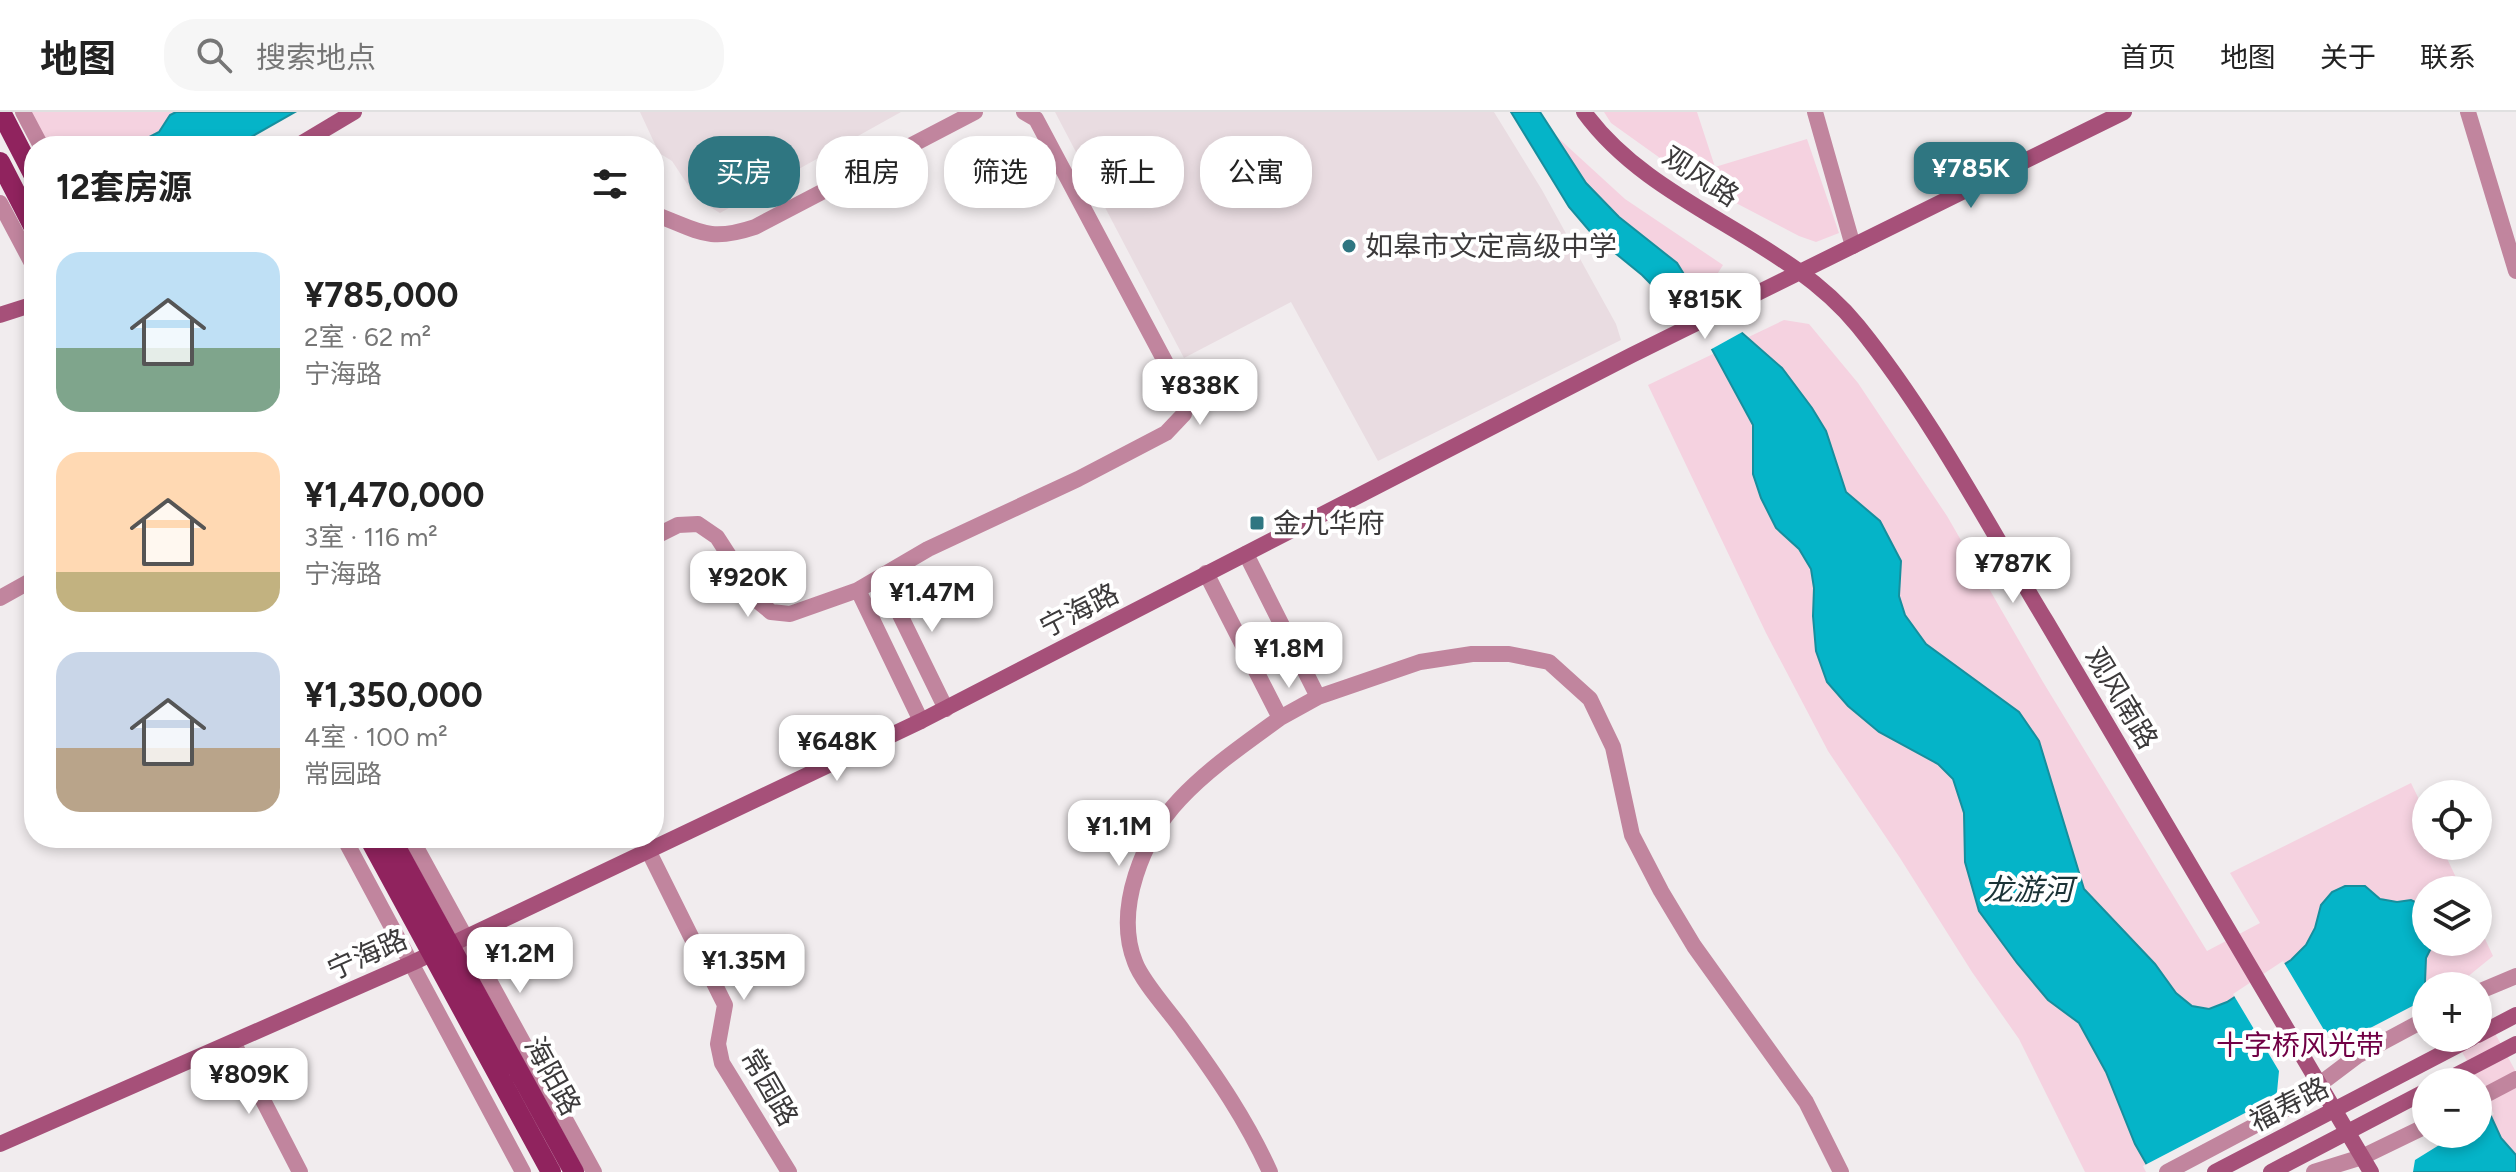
<!DOCTYPE html>
<html lang="zh">
<head>
<meta charset="utf-8">
<style>
	:root { --surface:#fff; --page:#f6f6f6; --text:#222; --muted:#767676; --line:#e0e0e0; --accent:#2f7681 }
	body { margin:0; font-family:Figtree,"Noto Sans SC",sans-serif; background:var(--page); color:var(--text); height:100vh; display:flex; flex-direction:column; font-size:30px; white-space:nowrap }
	* { box-sizing:border-box; margin:0 }
	p { font-size:26px; color:var(--muted) }
	.icon { flex:none; width:44px; height:44px; fill:none; stroke:currentColor; stroke-width:2; stroke-linecap:round; stroke-linejoin:round }
	.map { position:relative; flex:1; overflow:hidden }
	.panel { position:absolute; left:24px; top:24px; width:640px; height:712px; display:flex; flex-direction:column; background:var(--surface); border-radius:32px; box-shadow:0 4px 12px #0003 }
	.panel>* { flex:none }
	.top-card { position:absolute; left:688px; top:24px; width:760px; height:72px; display:flex; gap:16px }
	.fabs { position:absolute; left:2412px; top:668px; display:grid; gap:16px }
	.fabs a { display:grid; place-items:center; width:80px; height:80px; border-radius:50%; background:var(--surface); box-shadow:0 4px 12px #0003; font-size:40px }
	.price { position:absolute; translate:-50% -68px; padding:0 18px; border-radius:16px; background:#fff; color:#222; font-size:26px; line-height:52px; filter:drop-shadow(0 2px 4px #0008) }
	.price::after { content:''; position:absolute; left:50%; top:48px; width:24px; height:18px; margin-left:-12px; background:inherit; clip-path:polygon(0 0,100% 0,50% 100%) }
	.price.active { background:var(--accent); color:#fff }
	ul { padding:0; list-style:none }
	li { display:flex; align-items:center; gap:24px; height:200px; padding:0 32px }
	li span { display:grid; place-items:center; flex:none; width:224px; height:160px; border-radius:24px; color:#555 }
	li>.icon { margin-inline-start:auto }
	span .icon { width:96px; height:96px; fill:#fffc; stroke-width:1 }
	li b { font-size:34px }
	h2 { display:flex; justify-content:space-between; align-items:center; height:96px; padding:0 32px; font-size:34px }
	.pill { padding:0 28px; border-radius:32px; background:var(--surface); box-shadow:0 4px 12px #0003; font-size:28px; line-height:72px }
	.pill.active { background:var(--accent); color:#fff }
	header { display:flex; align-items:center; gap:48px; box-sizing:border-box; height:112px; padding:0 40px; background:var(--surface); border-bottom:2px solid var(--line) }
	header strong { font-size:38px }
	nav { display:flex; gap:44px; margin-inline-start:auto; font-size:28px }
	.search { width:560px; height:72px; background:var(--page); display:flex; align-items:center; gap:20px; box-sizing:border-box; padding:0 28px; border-radius:32px; color:var(--muted); font-size:30px }
	.map>svg:first-child { display:block }
	.built { fill:#e9dce1 }
	.green { fill:#f5d2e0; fill-rule:evenodd }
	.water { fill:#05b4c8; stroke:#168f9e; stroke-width:2 }
	.pier { fill:#f1ecee }
	.lines { fill:none; stroke-linecap:round; stroke-linejoin:round }
	.street { stroke:#c1859e; stroke-width:16 }
	.secondary { stroke:#a65079; stroke-width:16 }
	.primary { stroke:#90235e; stroke-width:20 }
	.poi-dot { fill:#2f7681; stroke:#fff; stroke-width:3 }
	.labels { text-anchor:middle; dominant-baseline:central; stroke-width:8; stroke-linejoin:round; paint-order:stroke }
	.street-label { font-size:28px; fill:#3c3a3b; stroke:#fff }
	.poi-label { font-size:28px; fill:#3c3a3b; stroke:#fff; text-anchor:start }
	.park-label { font-size:28px; fill:#710045; stroke:#fff }
	.water-label { font-size:30px; font-style:italic; fill:#1b3337; stroke:#fff }
</style>
</head>
<body>
<header>
<strong>地图</strong>
<div class="search"><svg class="icon" aria-label="search" viewBox="0 0 24 24"><circle cx="10" cy="10" r="6"/><path d="M15 15l6 6"/></svg>搜索地点</div>
<nav><a>首页</a><a>地图</a><a>关于</a><a>联系</a></nav>
</header>
<div class="map">
<svg width="2516" height="1060" viewBox="0 0 2516 1060">
	<rect width="100%" height="100%" fill="#f1ecee"/>
	<path class="built" d="M640 0H901L720 101 697 87 672 49 659 41Z
		M1055 0H1494L1542 78 1616 212 1621 228 1378 349 1291 190 1184 246Z"/>
	<path class="green" d="M31 0H176L170 3 159 20 136 32 127 27 114 34H50L33 10Z
		M1604 0H1697L1715 55 1807 27 1839 121 1816 130 1799 124 1688 66 1611 11Z
		M1555 23 1625 87 1723 153 1716 164 1690 172 1677 151 1619 105 1586 71Z
		M1784 208 1809 212 1858 271 1947 404 2043 570 2207 839 2260 811 2230 761 2411 671 2426 702V734H2441L2462 778H2426V830H2478V812L2493 844 2466 866 2469 874H2426V926H2478V890L2516 960V1060H2085L2019 927 1972 860 1900 746 1828 639 1766 521 1648 273ZM2426 970H2478V1022H2426Z"/>
	<path class="water" d="M176 0H295L235 34H114L127 27 136 32 159 20 170 3Z
		M1511 0H1540L1586 71 1619 105 1677 151 1690 172 1708 191 1782 256 1812 296 1826 319 1846 380 1880 409 1901 449 1899 484 1905 503 1926 532 2019 600 2039 629 2084 777 2155 852 2176 881 2192 894 2209 897 2227 890 2291 848 2306 833 2315 816 2321 793 2332 780 2345 774H2365L2380 787 2397 790 2411 788 2426 795V830H2434L2426 846 2425 870 2426 1022H2478V976L2501 1026 2516 1043V1060H2151L2135 1032 2106 960 2079 911 2048 888 2017 851 1979 799 1965 750 1964 701 1953 667 1938 652 1879 620 1848 594 1827 570 1816 539 1813 504 1814 476 1811 457 1799 437 1776 416 1761 386 1753 362V313L1708 230 1642 163 1593 123 1569 95Z"/>
	<path class="pier" d="M34 70V149L11 161 0 141V86Z
		M1697 174 1711 188 1746 218 1708 239 1689 214 1663 192Z
		M2283 849 2324 918 2339 928 2349 927 2426 887V926H2454L2478 968V972L2494 1002 2478 1011V970H2426V1022H2457L2415 1048 2413 1060H2146L2143 1054 2270 988 2277 980 2279 959 2233 882Z"/>
	<g class="lines">
		<path class="street" d="M23 0 41 34
			M1815 0 1853 134
			M2468 0 2516 159
			M0 91 34 155
			M654 102C698 118 707 131 755 115L975 0
			M654 425 678 413 698 412 717 425 759 490 771 500 790 502 858 478 928 437 1078 367 1166 321 1184 302V285L1036 7 1024 0
			M1246 442 1318 585 1420 550 1472 542H1509L1549 550 1590 587 1613 635 1632 723 1661 779 1694 834 1806 990 1841 1060
			M1206 461 1280 606C1246 631 1209 656 1180 687 1143 726 1114 797 1135 850 1142 870 1171 901 1184 920 1217 965 1247 1009 1270 1060
			M882 466 946 597
			M858 478 921 609
			M0 486 34 467
			M1280 606 1318 585
			M344 726 523 1060
			M411 726 594 1060
			M648 738 725 893 718 932 722 951 789 1060
			M2478 880 2516 864
			M233 930 300 1060
			M2478 987 2516 967
			M2167 1060 2288 996 2357 944 2426 907
			M2314 1060 2362 1045 2426 1014"/>
		<path class="secondary" d="M1584 0C1654 96 1784 123 1858 214 1931 304 1986 410 2046 509 2155 692 2263 876 2371 1060
			M297 34 354 0
			M0 203 34 192
			M2478 923 2516 903
			M2443 970 2516 932
			M0 1032 412 851 921 609 1632 243 2124 0
			M2215 1060 2472 926
			M2271 1060 2426 979"/>
		<path class="primary" d="M1 0 34 64
			M0 50 34 116
			M369 726 551 1060
			M391 726 574 1060"/>
	</g>
	<g class="poi-dot">
		<circle cx="1349" cy="134" r="8"/>
		<rect x="1249" y="403" width="16" height="16" rx="4"/>
	</g>
	<g class="labels">
		<g class="street-label">
			<text transform="translate(1701 64) rotate(33)">观风路</text>
			<text transform="translate(1079 498) rotate(-27)">宁海路</text>
			<text transform="translate(2122 586) rotate(59)">观风南路</text>
			<text transform="translate(367 842) rotate(-24)">宁海路</text>
			<text transform="translate(553 964) rotate(61)">海阳路</text>
			<text transform="translate(770 975) rotate(60)">常园路</text>
			<text transform="translate(2289 992) rotate(-27)">福寿路</text>
		</g>
		<g class="poi-label">
			<text x="1365" y="134">如皋市文定高级中学</text>
			<text x="1273" y="411">金九华府</text>
		</g>
		<g class="park-label">
			<text x="2300" y="933">十字桥风光带</text>
		</g>
		<g class="water-label">
			<text x="2028" y="777">龙游河</text>
		</g>
	</g>
</svg>
<div class="fabs">
<a><svg class="icon" aria-label="locate" viewBox="0 0 24 24"><circle cx="12" cy="12" r="6"/><path d="M12 2v4M12 18v4M2 12h4M18 12h4"/></svg></a>
<a><svg class="icon" aria-label="layers" viewBox="0 0 24 24"><path d="M12 4l9 5-9 5-9-5zM3 14l9 5 9-5"/></svg></a>
<a>+</a>
<a>−</a>
</div>
<b class="price active" style="left:1971px;top:98px">¥785K</b>
<b class="price" style="left:1705px;top:229px">¥815K</b>
<b class="price" style="left:1200px;top:315px">¥838K</b>
<b class="price" style="left:2013px;top:493px">¥787K</b>
<b class="price" style="left:748px;top:507px">¥920K</b>
<b class="price" style="left:932px;top:522px">¥1.47M</b>
<b class="price" style="left:1289px;top:578px">¥1.8M</b>
<b class="price" style="left:837px;top:671px">¥648K</b>
<b class="price" style="left:1119px;top:756px">¥1.1M</b>
<b class="price" style="left:520px;top:883px">¥1.2M</b>
<b class="price" style="left:744px;top:890px">¥1.35M</b>
<b class="price" style="left:249px;top:1004px">¥809K</b>
<div class="top-card">
<a class="pill active">买房</a>
<a class="pill">租房</a>
<a class="pill">筛选</a>
<a class="pill">新上</a>
<a class="pill">公寓</a>
</div>
<section class="panel">
<h2>12套房源<svg class="icon" aria-label="filters" viewBox="0 0 24 24"><path d="M4 7h16M4 17h16"/><circle cx="9" cy="7" r="2"/><circle cx="15" cy="17" r="2"/></svg></h2>
<ul>
<li><span style="background:linear-gradient(#bfe0f5 60%,#7fa58c 0)"><svg class="icon" aria-label="home" viewBox="0 0 24 24"><path d="M3 11l9-7 9 7M6 9v11h12V9"/></svg></span><div><b>¥785,000</b><p>2室 · 62 m²</p><p>宁海路</p></div></li>
<li><span style="background:linear-gradient(#ffd9b3 75%,#c2b280 0)"><svg class="icon" aria-label="home" viewBox="0 0 24 24"><path d="M3 11l9-7 9 7M6 9v11h12V9"/></svg></span><div><b>¥1,470,000</b><p>3室 · 116 m²</p><p>宁海路</p></div></li>
<li><span style="background:linear-gradient(#c9d6e8 60%,#b9a48a 0)"><svg class="icon" aria-label="home" viewBox="0 0 24 24"><path d="M3 11l9-7 9 7M6 9v11h12V9"/></svg></span><div><b>¥1,350,000</b><p>4室 · 100 m²</p><p>常园路</p></div></li>
</ul>
</section>
</div>
</body>
</html>
